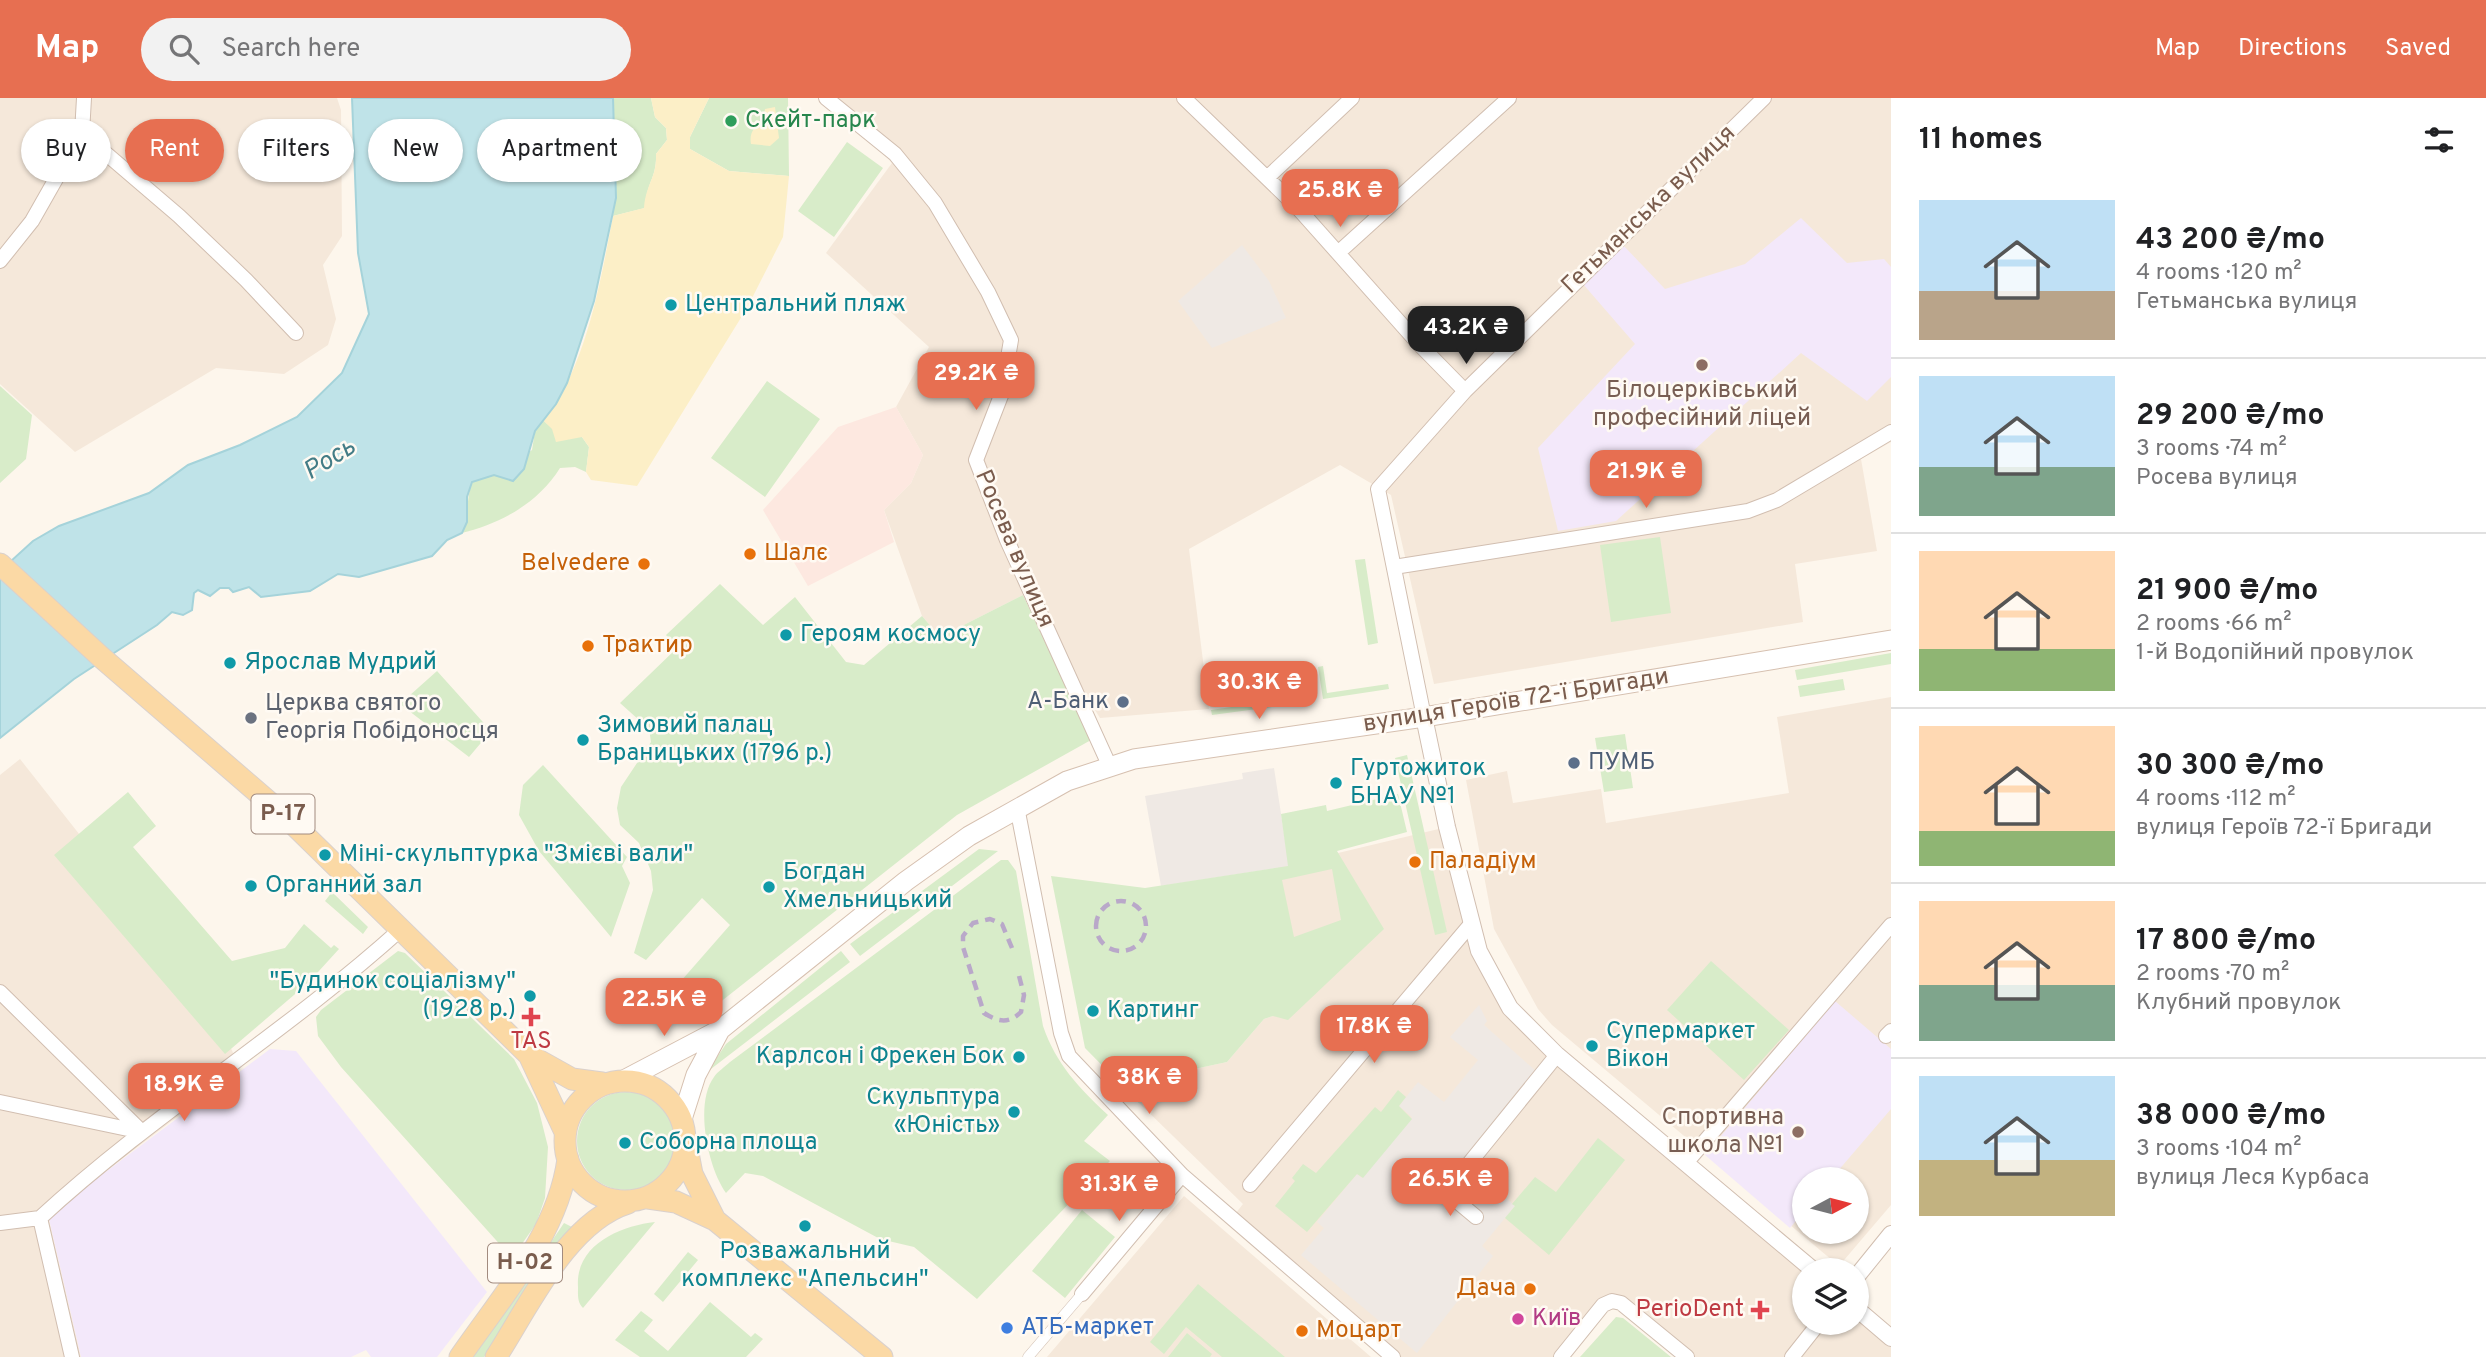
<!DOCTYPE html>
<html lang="en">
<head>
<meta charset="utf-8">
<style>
	:root { --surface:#fff; --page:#f2f2f2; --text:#202124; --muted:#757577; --line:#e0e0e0; --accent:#e76f51 }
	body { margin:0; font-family:Overpass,sans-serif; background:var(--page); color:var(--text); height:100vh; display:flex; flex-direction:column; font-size:26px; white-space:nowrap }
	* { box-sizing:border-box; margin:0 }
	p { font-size:23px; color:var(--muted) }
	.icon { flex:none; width:38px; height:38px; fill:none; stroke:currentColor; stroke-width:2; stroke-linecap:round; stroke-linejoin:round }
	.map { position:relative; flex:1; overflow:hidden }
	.sheet { display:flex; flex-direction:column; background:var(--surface); width:595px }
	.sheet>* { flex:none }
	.top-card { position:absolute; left:21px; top:21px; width:665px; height:63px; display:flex; gap:14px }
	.needle { width:46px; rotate:83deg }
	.fabs { position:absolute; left:1792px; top:1069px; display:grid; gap:14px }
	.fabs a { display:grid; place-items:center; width:77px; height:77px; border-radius:50%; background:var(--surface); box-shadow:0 2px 5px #0004; font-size:35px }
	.price { position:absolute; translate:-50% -60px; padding:0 16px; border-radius:14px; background:var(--accent); color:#fff; font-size:23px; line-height:46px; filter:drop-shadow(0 2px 4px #0008) }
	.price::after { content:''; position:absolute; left:50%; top:42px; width:21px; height:16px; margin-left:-10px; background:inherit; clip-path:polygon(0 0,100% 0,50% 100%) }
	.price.on { background:#222; color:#fff }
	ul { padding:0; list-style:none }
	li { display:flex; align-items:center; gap:21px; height:175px; padding:0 28px }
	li+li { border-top:2px solid var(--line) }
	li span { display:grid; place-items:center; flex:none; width:196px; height:140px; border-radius:0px; color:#555 }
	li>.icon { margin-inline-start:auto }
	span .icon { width:84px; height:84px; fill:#fffc; stroke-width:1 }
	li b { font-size:30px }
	h2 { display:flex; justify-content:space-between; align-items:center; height:84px; padding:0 28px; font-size:30px }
	.tag { padding:0 24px; border-radius:32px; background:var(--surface); box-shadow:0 2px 5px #0004; font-size:24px; line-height:63px }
	.tag.on { background:var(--accent); color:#fff }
	header { display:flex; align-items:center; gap:42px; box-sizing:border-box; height:98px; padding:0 35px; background:var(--accent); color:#fff }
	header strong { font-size:33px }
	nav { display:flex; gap:38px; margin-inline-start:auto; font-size:24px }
	.search { width:490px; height:63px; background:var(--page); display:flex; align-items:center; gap:18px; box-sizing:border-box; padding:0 24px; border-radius:38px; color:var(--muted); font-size:26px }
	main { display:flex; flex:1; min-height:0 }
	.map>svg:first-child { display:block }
	.residential { fill:#f5e8da; fill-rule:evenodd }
	.commercial { fill:#fde8e0 }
	.industrial { fill:#efe9e4 }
	.education { fill:#f3e8fa }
	.green { fill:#d8ecc9; fill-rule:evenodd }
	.sand { fill:#fcefc7 }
	.water { fill:#bfe3e8; stroke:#a5d3da; stroke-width:2 }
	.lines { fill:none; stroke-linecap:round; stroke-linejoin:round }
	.pedestrian-casing { stroke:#d1beb0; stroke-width:11 }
	.minor-casing { stroke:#d1beb0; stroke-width:16 }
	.tertiary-casing { stroke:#d1beb0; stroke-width:18 }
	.secondary-casing { stroke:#d6c0b0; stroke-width:21 }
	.primary-casing { stroke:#dad1cd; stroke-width:23 }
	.pedestrian { stroke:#fff; stroke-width:10 }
	.minor { stroke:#fff; stroke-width:14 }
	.tertiary { stroke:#fff; stroke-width:16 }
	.secondary { stroke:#fff; stroke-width:19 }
	.primary { stroke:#fbd9a5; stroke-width:21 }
	.rail { stroke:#b9a8c9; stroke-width:4.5; stroke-dasharray:10 7; stroke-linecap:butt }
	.leisure-dot { fill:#2e9e5b; stroke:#fffaf3; stroke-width:2.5 }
	.culture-dot { fill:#0f9aa8; stroke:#fffaf3; stroke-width:2.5 }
	.education-dot { fill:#8d6e63; stroke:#fffaf3; stroke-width:2.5 }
	.food-dot { fill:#e8710a; stroke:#fffaf3; stroke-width:2.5 }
	.service-dot { fill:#5c6f8a; stroke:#fffaf3; stroke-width:2.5 }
	.worship-dot { fill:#6b7280; stroke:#fffaf3; stroke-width:2.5 }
	.health-dot { fill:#e0444e; stroke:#fffaf3; stroke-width:2.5 }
	.hotel-dot { fill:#d1479c; stroke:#fffaf3; stroke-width:2.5 }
	.shop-dot { fill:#3f7fe0; stroke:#fffaf3; stroke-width:2.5 }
	.labels { text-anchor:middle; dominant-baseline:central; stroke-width:5; stroke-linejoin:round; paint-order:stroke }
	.shield { fill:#fffaf3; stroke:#a28b7f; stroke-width:2 }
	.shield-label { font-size:23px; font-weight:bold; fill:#7a5c4d }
	.leisure-label { font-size:24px; fill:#27864d; stroke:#fffaf3; text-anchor:start }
	.street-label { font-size:24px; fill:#7a5c4d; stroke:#fffaf3 }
	.culture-label { font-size:24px; fill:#0d838f; stroke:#fffaf3; text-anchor:start }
	.education-label { font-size:24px; fill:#785e54; stroke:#fffaf3 }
	.food-label { font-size:24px; fill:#c56008; stroke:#fffaf3; text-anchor:start }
	.service-label { font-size:24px; fill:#4e5e75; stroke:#fffaf3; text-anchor:end }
	.worship-label { font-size:24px; fill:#5b616d; stroke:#fffaf3; text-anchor:start }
	.health-label { font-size:24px; fill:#be3a42; stroke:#fffaf3 }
	.hotel-label { font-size:24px; fill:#b23c85; stroke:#fffaf3; text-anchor:start }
	.shop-label { font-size:24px; fill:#366cbe; stroke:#fffaf3; text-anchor:start }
	.water-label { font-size:26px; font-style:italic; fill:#437c86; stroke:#fffaf3 }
</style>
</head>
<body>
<header>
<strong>Map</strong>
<div class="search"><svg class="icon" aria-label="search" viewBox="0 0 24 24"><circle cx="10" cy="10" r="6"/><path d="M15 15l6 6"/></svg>Search here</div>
<nav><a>Map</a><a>Directions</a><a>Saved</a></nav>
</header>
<main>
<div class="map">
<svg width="1891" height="1259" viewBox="0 0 1891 1259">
	<rect width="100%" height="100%" fill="#fdf6ec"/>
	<path class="residential" d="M0 0H337L341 12 342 138 323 167 336 221 328 247 284 276 216 270 75 354 0 286Z
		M834 0H1891V344L1861 361 1877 453 1795 466 1803 524 1434 586 1391 397 1340 367 1189 451 1209 611 1100 620 1023 497 940 539 922 518 884 412 911 385 923 357 896 309 929 249 826 155 892 65Z
		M1891 599V1107L1839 1168 1552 927 1538 911 1494 831 1466 682 1507 673 1513 705 1601 691 1606 725 1789 695 1777 619ZM1804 1082H1857V1134H1804Z
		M20 661 210 902 240 971 64 1105 49 1121 81 1259H0V677Z
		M1447 729 1471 826 1510 910 1804 1172V1225H1857V1212L1891 1241V1259H1688L1611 1196 1560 1259H1393L1232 1120 1243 1106 1139 1005 1162 978 1227 964 1264 921 1273 918 1271 771Z
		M1184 1098 1371 1259H1047Z"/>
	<path class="commercial" d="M896 309 923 357 911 385 884 412 894 444 808 488 763 412 838 329Z"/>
	<path class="industrial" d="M1242 147 1269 183 1286 220 1212 250 1178 203Z
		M1274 670 1289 768 1161 788 1145 698 1243 681 1242 675Z
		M1479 907 1487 923 1484 927 1536 973 1462 1062 1515 1108 1482 1148 1493 1158 1417 1255 1301 1157 1324 1130 1317 1124 1357 1076 1362 1080 1412 1019 1399 1008 1418 984 1444 1004 1478 962 1450 939Z"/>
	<path class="education" d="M1801 120 1847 165 1884 161 1891 169V279L1867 303 1801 255 1616 423 1558 433 1538 350 1635 246 1583 186 1622 146 1665 191 1745 166Z
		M1835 903 1891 951V1011L1831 1081 1804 1082V1113L1790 1130 1705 1057Z
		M270 951 296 953 487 1194 437 1259H371L366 1252 351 1259H81L49 1121 64 1105Z"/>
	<path class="green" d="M613 0H651L655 19 666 30 667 42 656 56C657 80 646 85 645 110L613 118 617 72Z
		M709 0H788L789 78 729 73 690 51V39Z
		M847 44 883 70 834 139 798 113Z
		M767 283 820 321 765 399 711 360Z
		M0 288 32 317 26 361 0 385Z
		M543 322C554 333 566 340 582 339L589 349 586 374 575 369 560 370C538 405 502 425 462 435 469 418 466 401 472 384L494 377 532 352 535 333Z
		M1660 439 1671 515 1611 524 1600 447Z
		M1365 461 1378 545 1368 547 1355 462Z
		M720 486 763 527 795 499 846 564 864 567 922 518 940 539 1023 497 1091 642 957 717 714 909 700 912 674 891 730 827 702 800 646 862 634 855 653 792 651 773 639 745 620 727 617 710 621 689 651 644 649 631 620 605 677 550 666 537Z
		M1891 555V566L1797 582 1795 572Z
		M1323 568 1327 595 1388 586 1389 591 1323 601 1318 569Z
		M1302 571 1305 593 1291 595 1288 573Z
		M437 573 491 633 469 659 400 606Z
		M1274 576 1279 608 1212 617 1211 612 1272 603 1268 577Z
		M1843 581 1845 592 1800 599 1798 588Z
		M1625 636 1633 690 1604 694 1595 640Z
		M1407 657 1447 834 1435 837 1395 660Z
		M543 667 627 759 622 768 630 785 611 839 539 753 519 717 523 687Z
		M128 694 156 728 133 749 232 863 285 850 304 826 331 850 334 847 339 851 308 885 225 956 54 757Z
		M1398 696 1407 734 1337 753 1384 831 1288 922 1273 918 1264 921 1227 964 1162 978 1139 1005 1085 950 1051 778 1145 790 1288 768 1281 716 1326 707 1327 713ZM1332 771 1341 822 1294 839 1282 782Z
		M979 751 998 753 860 858 850 846Z
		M1001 762H1008L1016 773 1043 928C1056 966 1079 990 1108 1017L1084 1043 1110 1063 977 1201 914 1149 880 1141 763 1078 745 1075 726 1095C708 1070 694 1006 714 979 718 973 725 969 730 964Z
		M332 794 368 829 363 836 325 803Z
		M398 853 405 855 514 961 537 1005 548 1049 545 1100 536 1126 512 1160 341 969 318 938 316 919 321 912Z
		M841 853 850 864 707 974 726 946Z
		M1711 863 1789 932 1744 982 1667 912Z
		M1398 992 1406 999 1399 1008 1412 1021 1363 1080 1357 1076 1307 1134 1275 1108 1295 1083 1292 1080 1303 1066 1316 1075 1375 1009 1381 1014Z
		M577 1043a49 49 0 1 1 98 0a49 49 0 1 1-98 0Z
		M1598 1040 1625 1062 1549 1157 1505 1120 1515 1108 1512 1106 1535 1079 1556 1094Z
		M1082 1112 1115 1139 1065 1200 1032 1173Z
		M655 1124 583 1210C577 1204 578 1197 578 1189 575 1147 620 1128 655 1124Z
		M564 1125 572 1129 484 1259H473Z
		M688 1154 698 1162 663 1204 654 1196Z
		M1198 1186 1285 1259H1222L1186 1229 1164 1256 1150 1244Z
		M710 1204 751 1239 755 1235 763 1241 746 1259H640L615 1242 641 1213 653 1222 644 1233 668 1253Z
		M1616 1219 1623 1220 1671 1259H1580Z
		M1187 1235 1212 1256 1210 1259H1168Z"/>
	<path class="sand" d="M651 0H709L690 39V51L729 73 789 78 783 139 747 210 637 388 591 382 586 374 589 349 582 339 556 344 552 331 543 322C586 272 601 181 613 118L644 110C646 85 657 80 656 56L667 42 666 30 655 19Z
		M775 9 779 40 770 48 751 46C749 35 754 29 763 23L765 11Z"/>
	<path class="water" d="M352 0H613L616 100 594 203 567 285 556 306 535 333 524 371 513 383 494 377 472 384 467 399V424L462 435 447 442 432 458 359 479 338 476 310 493 261 499 249 489 233 494 229 490H220L210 498 198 492 194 495 192 512 183 517 172 514 157 527 74 581 0 640V473L33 443 59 428 149 395 188 367 240 347 297 319 342 275 369 216 358 155Z"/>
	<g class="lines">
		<g class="pedestrian-casing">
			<path id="pedestrian" d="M1028 1259 1082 1196"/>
		</g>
		<g class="minor-casing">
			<path id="minor" d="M826 0 895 56 935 105 988 194 1011 242 1002 295 976 362 1007 442 1110 669
				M1184 0 1297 109 1418 245 1465 293
				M82 35 179 118 246 182 296 235
				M1267 80 1352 0
				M1338 155 1509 0
				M0 163 32 123 82 35 84 0
				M1394 469 1748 413 1777 402 1891 334
				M1424 619 1378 391 1465 293 1764 0
				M1017 709 1061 935 1069 958 1182 1077 1393 1259
				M0 894 142 1034
				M1886 938 1891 933
				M0 1004 142 1034
				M1686 1065 1891 827
				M1250 1087 1471 826
				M1476 1119 1446 1094 1557 957
				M0 1125 40 1120
				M1082 1196 1182 1077
				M72 1259 40 1120C154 1015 287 934 401 831
				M1561 1259 1603 1207 1612 1203 1621 1205 1687 1259
				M1792 1259 1819 1225"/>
		</g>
		<g class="tertiary-casing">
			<path id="tertiary" d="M1424 619 1447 729 1479 853 1510 910 1557 957 1813 1172
				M1857 1178 1891 1136
				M1857 1211 1891 1240"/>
		</g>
		<g class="secondary-casing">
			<path id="secondary" d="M624 982 721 931 906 783 969 738 1067 683 1134 661 1424 619 1891 542
				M682 1021 696 977 720 932"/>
		</g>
		<g class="primary-casing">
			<path id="primary" d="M0 466 101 559 285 718 529 957 572 981 602 985
				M529 957 565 1034
				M565 1043a60 60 0 1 1 120 0a60 60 0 1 1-120 0Z
				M687 1050 692 1076 715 1122
				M648 1100 676 1104 715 1122 882 1259
				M460 1259C502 1198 558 1136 568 1061
				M496 1259C529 1208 567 1124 628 1105"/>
		</g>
		<use href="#pedestrian" class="pedestrian"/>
		<use href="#minor" class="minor"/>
		<use href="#tertiary" class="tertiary"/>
		<use href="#secondary" class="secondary"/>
		<use href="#primary" class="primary"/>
		<path class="rail" d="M1096 828a25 25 0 1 1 50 0a25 25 0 1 1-50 0Z
			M1012 850 1002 826 990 821 973 825 963 838V849L984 915C998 924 1009 926 1021 914L1024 897 1018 874"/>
	</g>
	<circle class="leisure-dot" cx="731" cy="23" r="7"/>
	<g class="culture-dot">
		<circle cx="671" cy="207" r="7"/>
		<circle cx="786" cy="537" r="7"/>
		<circle cx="230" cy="565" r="7"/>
		<circle cx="583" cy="642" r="7"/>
		<circle cx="1336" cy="685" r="7"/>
		<circle cx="325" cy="757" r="7"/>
		<circle cx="251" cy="788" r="7"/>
		<circle cx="769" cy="789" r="7"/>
		<circle cx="530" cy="898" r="7"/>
		<circle cx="1093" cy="913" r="7"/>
		<circle cx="1592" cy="948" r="7"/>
		<circle cx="1019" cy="959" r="7"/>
		<circle cx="1014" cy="1014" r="7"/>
		<circle cx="625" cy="1045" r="7"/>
		<circle cx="805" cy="1128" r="7"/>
	</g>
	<g class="education-dot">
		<circle cx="1702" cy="267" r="7"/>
		<circle cx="1798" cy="1034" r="7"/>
	</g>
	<g class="food-dot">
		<circle cx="750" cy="456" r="7"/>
		<circle cx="644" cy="466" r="7"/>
		<circle cx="588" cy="548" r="7"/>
		<circle cx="1415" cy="764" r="7"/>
		<circle cx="1530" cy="1191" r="7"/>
		<circle cx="1302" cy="1233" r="7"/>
	</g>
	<g class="service-dot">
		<circle cx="1123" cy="604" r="7"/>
		<circle cx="1574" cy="665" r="7"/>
	</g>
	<circle class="worship-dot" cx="251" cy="620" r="7"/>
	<g class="health-dot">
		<path d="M527.5 908.5h7v7h7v7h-7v7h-7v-7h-7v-7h7z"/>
		<path d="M1756.5 1201.5h7v7h7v7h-7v7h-7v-7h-7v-7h7z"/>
	</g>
	<circle class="hotel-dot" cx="1518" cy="1221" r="7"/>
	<circle class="shop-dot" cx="1007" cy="1230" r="7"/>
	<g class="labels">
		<g class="shield">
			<rect x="251.5" y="696.5" width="63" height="39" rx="5"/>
			<rect x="488" y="1145.5" width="74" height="39" rx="5"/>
		</g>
		<g class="shield-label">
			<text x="283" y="716">Р-17</text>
			<text x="525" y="1165">Н-02</text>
		</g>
		<g class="leisure-label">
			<text x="745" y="23">Скейт-парк</text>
		</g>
		<g class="street-label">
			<text transform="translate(1649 112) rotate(-44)">Гетьманська вулиця</text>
			<text transform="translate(1014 451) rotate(67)">Росева вулиця</text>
			<text transform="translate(1516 603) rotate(-9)">вулиця Героїв 72-ї Бригади</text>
		</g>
		<g class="culture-label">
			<text x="685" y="207">Центральний пляж</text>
			<text x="800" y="537">Героям космосу</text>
			<text x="244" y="565">Ярослав Мудрий</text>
			<text x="597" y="628">Зимовий палац<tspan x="597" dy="28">Браницьких (1796 р.)</tspan></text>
			<text x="1350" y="671">Гуртожиток<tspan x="1350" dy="28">БНАУ №1</tspan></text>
			<text x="339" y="757">Міні-скульптурка "Змієві вали"</text>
			<text x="783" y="775">Богдан<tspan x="783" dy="28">Хмельницький</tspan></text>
			<text x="265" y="788">Органний зал</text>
			<text x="516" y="884" text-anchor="end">"Будинок соціалізму"<tspan x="516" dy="28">(1928 р.)</tspan></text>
			<text x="1107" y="913">Картинг</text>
			<text x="1606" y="934">Супермаркет<tspan x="1606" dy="28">Вікон</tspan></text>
			<text x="1005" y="959" text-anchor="end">Карлсон і Фрекен Бок</text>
			<text x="1000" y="1000" text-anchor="end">Скульптура<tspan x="1000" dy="28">«Юність»</tspan></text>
			<text x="639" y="1045">Соборна площа</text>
			<text x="805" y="1154" text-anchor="middle">Розважальний<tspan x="805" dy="28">комплекс "Апельсин"</tspan></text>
		</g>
		<g class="education-label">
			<text x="1702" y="293">Білоцерківський<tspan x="1702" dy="28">професійний ліцей</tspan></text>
			<text x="1784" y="1020" text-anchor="end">Спортивна<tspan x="1784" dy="28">школа №1</tspan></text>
		</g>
		<g class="food-label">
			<text x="764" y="456">Шалє</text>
			<text x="630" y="466" text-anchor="end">Belvedere</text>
			<text x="602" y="548">Трактир</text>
			<text x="1429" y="764">Паладіум</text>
			<text x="1516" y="1191" text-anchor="end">Дача</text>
			<text x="1316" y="1233">Моцарт</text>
		</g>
		<g class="service-label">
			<text x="1109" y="604">А-Банк</text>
			<text x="1588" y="665" text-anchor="start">ПУМБ</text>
		</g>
		<g class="worship-label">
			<text x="265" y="606">Церква святого<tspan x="265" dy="28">Георгія Побідоносця</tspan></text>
		</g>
		<g class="health-label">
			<text x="531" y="944">TAS</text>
			<text x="1744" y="1212" text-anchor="end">PerioDent</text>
		</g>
		<g class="hotel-label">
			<text x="1532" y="1221">Київ</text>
		</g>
		<g class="shop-label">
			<text x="1021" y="1230">АТБ-маркет</text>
		</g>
		<g class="water-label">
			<text transform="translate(330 362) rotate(-32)">Рось</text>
		</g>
	</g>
</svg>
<div class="fabs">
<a><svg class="needle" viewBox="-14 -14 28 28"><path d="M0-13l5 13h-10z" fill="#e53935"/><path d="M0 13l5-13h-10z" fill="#757577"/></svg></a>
<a><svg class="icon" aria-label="layers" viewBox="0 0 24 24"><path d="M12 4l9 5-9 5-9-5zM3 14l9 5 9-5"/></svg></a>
</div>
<b class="price" style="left:1340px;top:131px">25.8K ₴</b>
<b class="price on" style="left:1466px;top:268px">43.2K ₴</b>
<b class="price" style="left:976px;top:314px">29.2K ₴</b>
<b class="price" style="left:1646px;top:412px">21.9K ₴</b>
<b class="price" style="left:1259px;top:623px">30.3K ₴</b>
<b class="price" style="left:664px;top:940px">22.5K ₴</b>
<b class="price" style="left:1374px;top:967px">17.8K ₴</b>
<b class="price" style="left:1149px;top:1018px">38K ₴</b>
<b class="price" style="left:184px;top:1025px">18.9K ₴</b>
<b class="price" style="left:1450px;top:1120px">26.5K ₴</b>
<b class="price" style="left:1119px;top:1125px">31.3K ₴</b>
<div class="top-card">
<a class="tag">Buy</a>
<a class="tag on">Rent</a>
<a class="tag">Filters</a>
<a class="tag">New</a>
<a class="tag">Apartment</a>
</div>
</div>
<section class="sheet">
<h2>11 homes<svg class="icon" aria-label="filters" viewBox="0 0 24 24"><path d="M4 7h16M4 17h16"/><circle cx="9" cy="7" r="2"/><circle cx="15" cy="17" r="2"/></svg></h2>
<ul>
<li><span style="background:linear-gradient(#bfe0f5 65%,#b9a48a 0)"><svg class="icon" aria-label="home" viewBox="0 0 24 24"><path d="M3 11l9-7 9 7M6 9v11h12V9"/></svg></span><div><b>43 200 ₴/mo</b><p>4 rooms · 120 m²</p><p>Гетьманська вулиця</p></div></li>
<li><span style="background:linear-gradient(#bfe0f5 65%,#7fa58c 0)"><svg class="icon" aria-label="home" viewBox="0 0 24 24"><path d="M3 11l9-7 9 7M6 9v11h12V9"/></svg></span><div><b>29 200 ₴/mo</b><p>3 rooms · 74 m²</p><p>Росева вулиця</p></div></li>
<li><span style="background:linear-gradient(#ffd9b3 70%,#8fb573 0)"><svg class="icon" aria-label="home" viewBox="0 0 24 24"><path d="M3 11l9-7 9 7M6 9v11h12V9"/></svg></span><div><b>21 900 ₴/mo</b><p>2 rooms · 66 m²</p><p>1-й Водопійний провулок</p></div></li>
<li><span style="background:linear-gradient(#ffd9b3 75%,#8fb573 0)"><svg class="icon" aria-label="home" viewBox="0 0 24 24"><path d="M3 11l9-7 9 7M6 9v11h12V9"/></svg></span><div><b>30 300 ₴/mo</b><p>4 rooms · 112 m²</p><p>вулиця Героїв 72-ї Бригади</p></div></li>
<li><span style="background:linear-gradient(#ffd9b3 60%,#7fa58c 0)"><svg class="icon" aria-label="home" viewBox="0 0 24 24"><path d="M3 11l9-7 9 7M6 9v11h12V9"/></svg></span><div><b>17 800 ₴/mo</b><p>2 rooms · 70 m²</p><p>Клубний провулок</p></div></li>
<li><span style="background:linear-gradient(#bfe0f5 60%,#c2b280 0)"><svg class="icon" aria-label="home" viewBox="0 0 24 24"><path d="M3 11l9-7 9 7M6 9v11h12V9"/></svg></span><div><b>38 000 ₴/mo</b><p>3 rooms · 104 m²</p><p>вулиця Леся Курбаса</p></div></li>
</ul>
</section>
</main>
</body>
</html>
